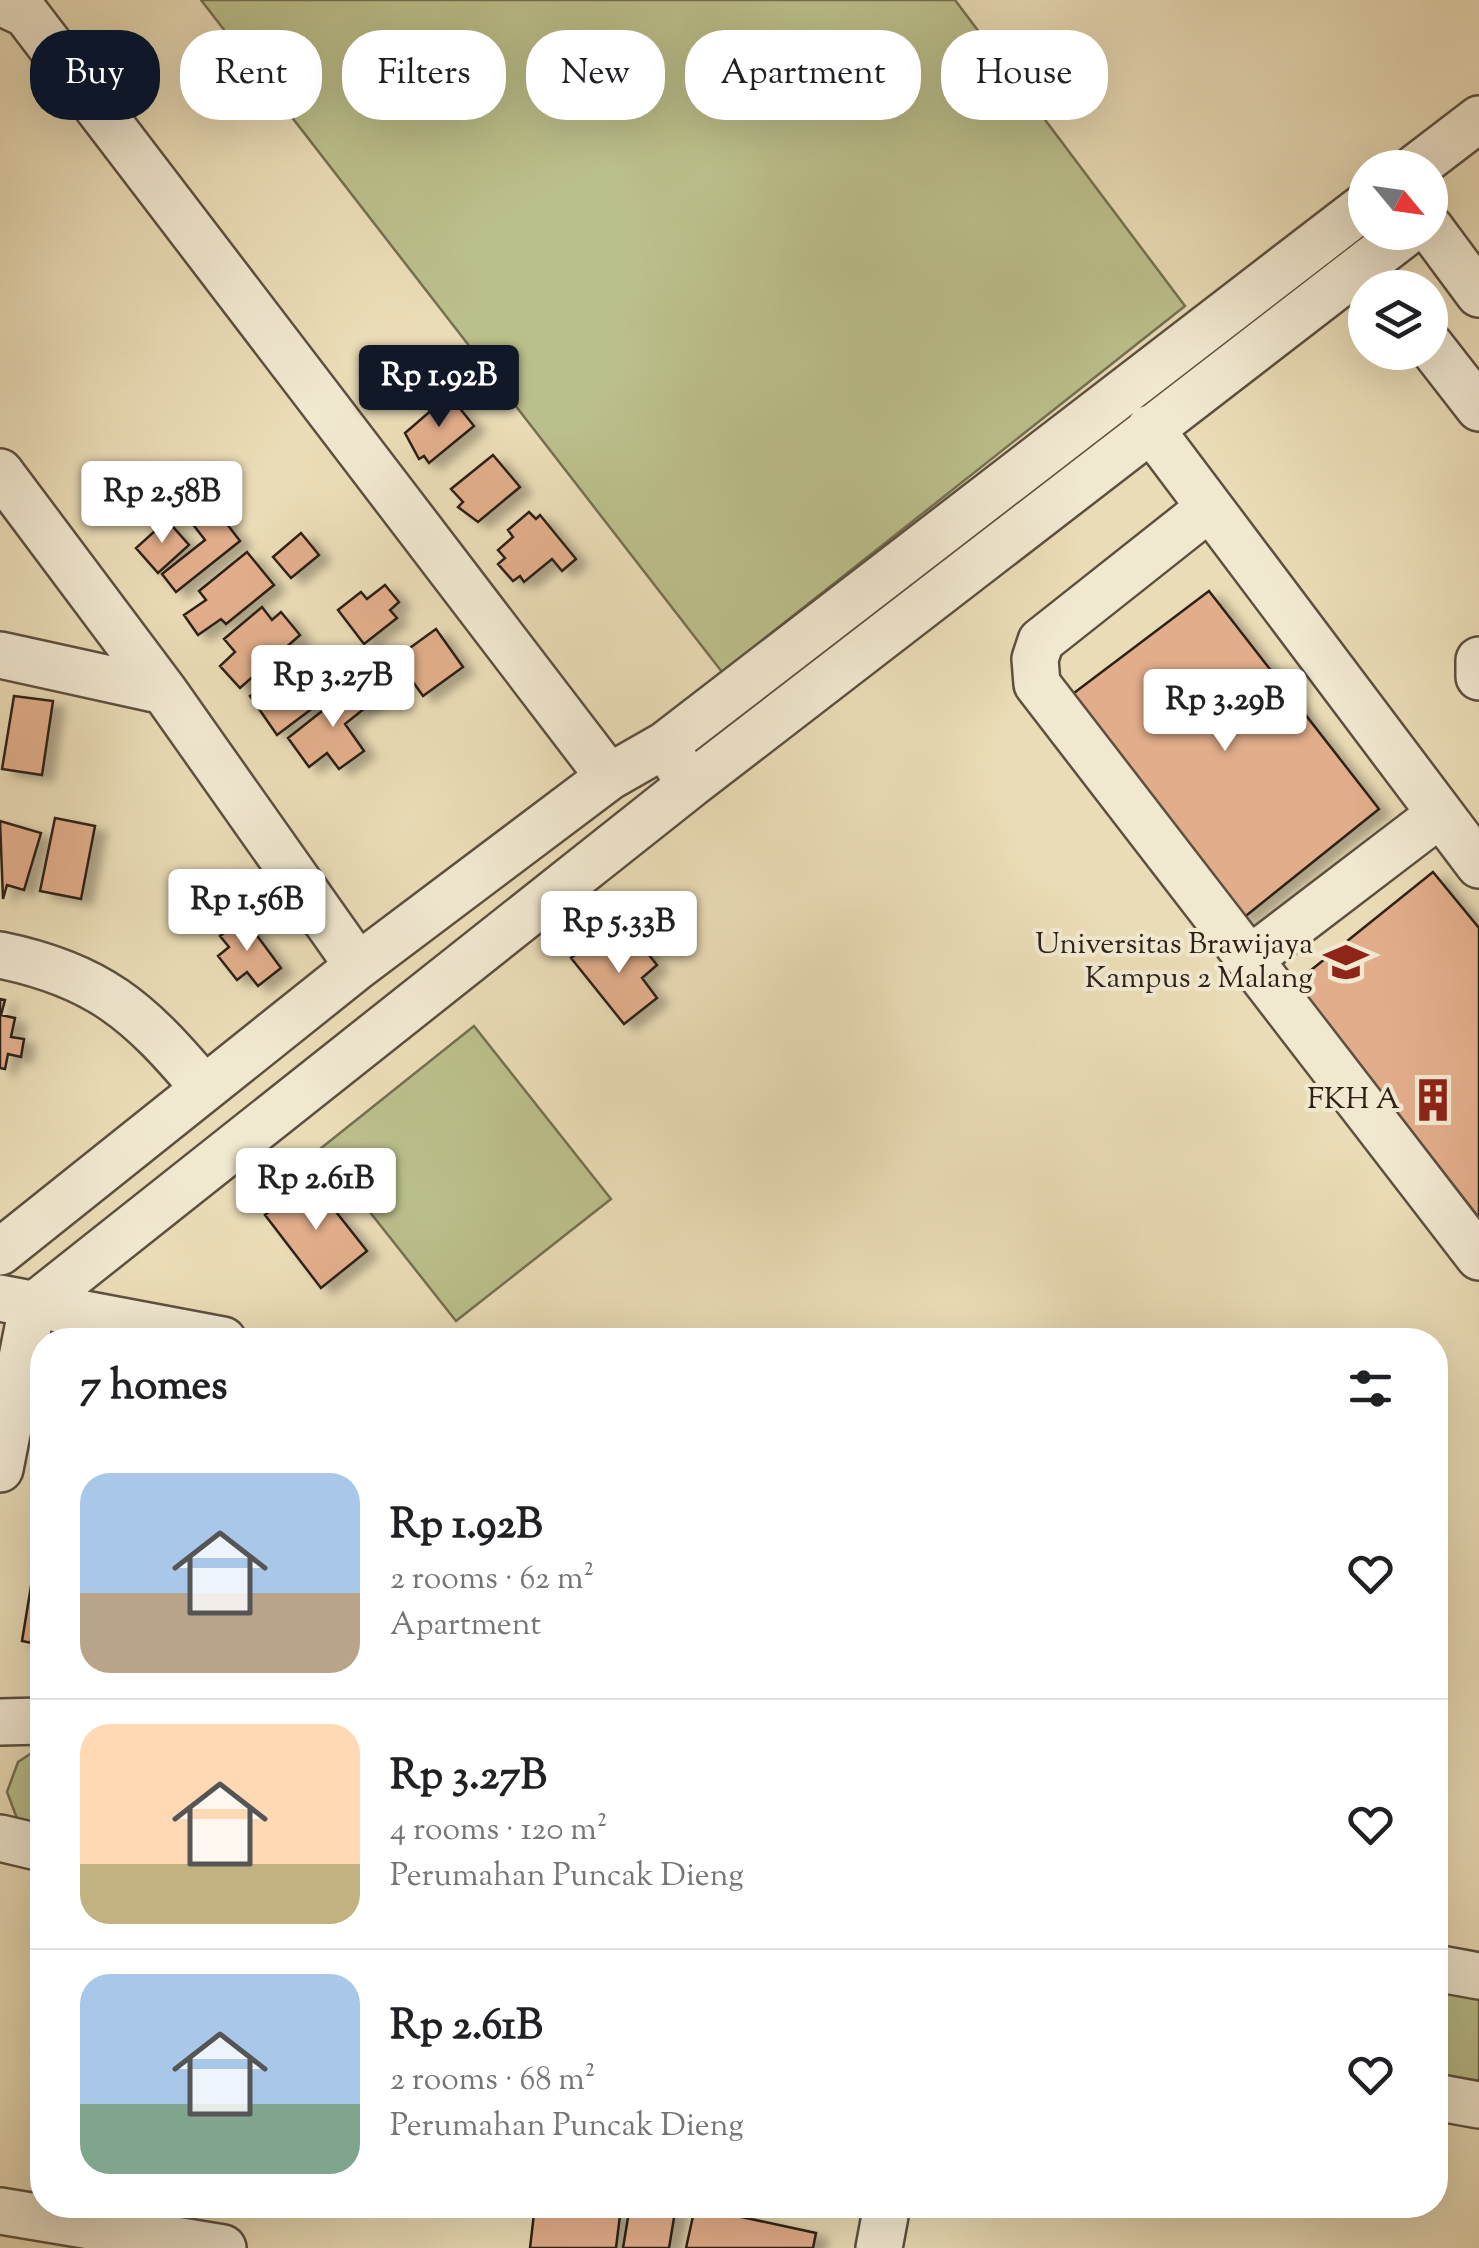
<!DOCTYPE html>
<html lang="en">
<head>
<meta charset="utf-8">
<style>
	:root { --surface:#fff; --page:#f6f6f6; --text:#202124; --muted:#757577; --line:#e0e0e0; --accent:#111827 }
	body { margin:0; font-family:"Sorts Mill Goudy",serif; background:var(--page); color:var(--text); height:100vh; display:flex; flex-direction:column; font-size:38px; white-space:nowrap }
	* { box-sizing:border-box; margin:0 }
	p { font-size:32px; color:var(--muted) }
	.icon { flex:none; width:55px; height:55px; fill:none; stroke:currentColor; stroke-width:2; stroke-linecap:round; stroke-linejoin:round }
	.map { position:relative; flex:1; overflow:hidden }
	.sheet { position:absolute; left:30px; top:1328px; width:1418px; height:890px; display:flex; flex-direction:column; background:var(--surface); border-radius:40px; box-shadow:0 10px 40px #0002 }
	.sheet>* { flex:none }
	.top-card { position:absolute; left:30px; top:30px; width:1420px; height:90px; display:flex; gap:20px }
	.needle { width:65px; rotate:119deg }
	.controls { position:absolute; left:1348px; top:150px; display:grid; gap:20px }
	.controls a { display:grid; place-items:center; width:100px; height:100px; border-radius:50%; background:var(--surface); box-shadow:0 10px 40px #0002; font-size:50px }
	.price { position:absolute; translate:-50% -85px; padding:0 22px; border-radius:10px; background:#fff; color:#222; font-size:32px; line-height:65px; filter:drop-shadow(0 2px 5px #0008) }
	.price::after { content:''; position:absolute; left:50%; top:60px; width:30px; height:22px; margin-left:-15px; background:inherit; clip-path:polygon(0 0,100% 0,50% 100%) }
	.price.on { background:var(--accent); color:#fff }
	ul { padding:0; list-style:none }
	li { display:flex; align-items:center; gap:30px; height:250px; padding:0 50px }
	li+li { border-top:2px solid var(--line) }
	li span { display:grid; place-items:center; flex:none; width:280px; height:200px; border-radius:30px; color:#555 }
	li>.icon { margin-inline-start:auto }
	span .icon { width:120px; height:120px; fill:#fffc; stroke-width:1 }
	li b { font-size:42px }
	h2 { display:flex; justify-content:space-between; align-items:center; height:120px; padding:0 50px; font-size:42px }
	.pill { padding:0 35px; border-radius:40px; background:var(--surface); box-shadow:0 10px 40px #0002; font-size:35px; line-height:90px }
	.pill.on { background:var(--accent); color:#fff }
	.map>svg:first-child { display:block }
	.green { fill:#bbbf8b; stroke:#747052; stroke-width:2.5 }
	.building { fill:#e1ad8a; stroke:#2e2218; stroke-width:2.5; filter:url(#shadow) }
	.lines { fill:none; stroke-linecap:round; stroke-linejoin:round }
	.minor-casing { stroke:#5d5040; stroke-width:50 }
	.minor { stroke:#f1e8d0; stroke-width:45 }
	.labels { text-anchor:middle; dominant-baseline:central; stroke-width:8; stroke-linejoin:round; paint-order:stroke }
	.poi-label { font-size:30px; fill:#2e2218; stroke:#f1e8d0; text-anchor:end }
</style>
</head>
<body>
<div class="map">
<svg width="1479" height="2248" viewBox="0 0 1479 2248">
	<defs>
		<filter id="shadow"><feDropShadow dx="11" dy="6" stdDeviation="5" flood-color="#0004"/></filter>
	</defs>
	<rect width="100%" height="100%" fill="#eadcb6"/>
	<filter id="stains"><feTurbulence type="fractalNoise" baseFrequency=".002" numOctaves="4"/><feColorMatrix values="0 0 0 0 .2 0 0 0 0 .09 0 0 0 0 .02 0 0 0 .5 -.17"/></filter>
	<radialGradient id="worn" r=".72"><stop offset=".6" stop-color="#630" stop-opacity="0"/><stop offset="1" stop-color="#630" stop-opacity=".3"/></radialGradient>
	<path class="green" d="M201 0H955L1185 306 722 672Z
		M474 1026 611 1199 456 1321 320 1149Z
		M42 1746V1834L18 1821 7 1792 18 1762Z
		M1435 1985 1479 1993V2085L1435 2077Z"/>
	<path class="building" d="M449 395 474 426 429 463 424 456 419 459 405 433Z
		M493 455 520 487 478 522 458 507 463 502 451 489Z
		M207 498 240 541 176 592 162 574 205 540 185 514Z
		M529 512 536 519 540 515 576 559 562 571 552 559 524 582 520 576 513 581 498 564 505 558 498 550 513 537 508 530Z
		M167 520 189 545 158 573 136 548Z
		M301 533 319 555 291 578 273 557Z
		M247 552 274 585 226 624 221 619 198 635 184 615 206 600 199 591Z
		M385 585 399 602 390 610 397 618 364 644 338 610 361 592 367 599Z
		M1209 591 1379 809 1242 919 1070 696Z
		M262 607 272 620 281 612 300 635 240 688 220 666 235 652 224 639Z
		M436 629 463 667 423 696 396 658Z
		M289 656 307 682 339 657 354 677 277 735 250 696 272 680 266 673Z
		M360 681 375 700 345 724 364 751 339 769 327 753 309 767 288 738Z
		M14 696 53 701 42 775 2 769Z
		M55 818 95 826 81 899 40 891Z
		M0 821 41 833 24 890 7 885 3 899Z
		M1433 872 1479 928V1218L1295 983Z
		M244 918 281 968 258 986 247 972 237 980 218 956 229 947 220 936Z
		M633 935 657 965 642 978 657 998 624 1024 571 958 597 938 610 954Z
		M0 999 5 1000 1 1015 15 1018 11 1037 24 1039 21 1057 8 1054 5 1069 0 1068Z
		M310 1179 367 1251 321 1288 265 1215Z
		M42 1519V1645L22 1641Z
		M535 2205 621 2207 616 2248H530Z
		M630 2205 676 2206 669 2248H623Z
		M695 2207 816 2233 813 2248H686Z"/>
	<g class="lines">
		<g class="minor-casing">
			<path id="minor" d="M0 2 26 14 609 777
				M1415 168 1479 119
				M1430 228 1479 294
				M1430 345 1479 408
				M1150 428 1479 865
				M0 472 164 691 358 966
				M1209 508 1041 641 1035 659 1037 684 1479 1257
				M0 655 164 691
				M1479 660V677
				M665 745 1365 206
				M690 785 1407 232
				M0 955C98 975 139 1011 202 1086
				M1250 959 1440 814
				M0 1252 358 966 609 777 665 745 690 785 32 1307 0 1469
				M0 1298 223 1340
				M0 1722 42 1721
				M0 1838 42 1848
				M1435 1968 1479 1976
				M1435 2097 1479 2105
				M0 2211 223 2248
				M879 2248 887 2205"/>
		</g>
		<use href="#minor" class="minor"/>
	</g>
	<defs>
		<g id="university-bare" transform="scale(3.45)"><path d="M0-5L7-2L0 1L-7-2ZM-4 1L0 2.5L4 1V4Q0 6-4 4Z" fill="#8f2418" stroke="#f1e8d0" stroke-width="2.5" paint-order="stroke"/></g>
		<g id="building-bare" transform="scale(3.45)"><path d="M-4-6H4V6H1V3H-1V6H-4ZM-2.5-4.3h1.7v1.8h-1.7ZM.8-4.3h1.7v1.8H.8ZM-2.5-1h1.7V.8h-1.7ZM.8-1h1.7V.8H.8Z" fill="#8f2418" stroke="#f1e8d0" stroke-width="2.5" paint-order="stroke"/></g>
	</defs>
	<g fill-rule="evenodd">
		<use href="#university-bare" x="1346" y="962"/>
		<use href="#building-bare" x="1433" y="1100"/>
	</g>
	<g class="labels">
		<g class="poi-label">
			<text x="1313" y="945">Universitas Brawijaya<tspan x="1313" dy="34">Kampus 2 Malang</tspan></text>
			<text x="1400" y="1100">FKH A</text>
		</g>
	</g>
	<rect width="100%" height="100%" filter="url(#stains)"/>
	<rect width="100%" height="100%" fill="url(#worn)"/>
</svg>
<div class="controls">
<a><svg class="needle" viewBox="-14 -14 28 28"><path d="M0-13l5 13h-10z" fill="#e53935"/><path d="M0 13l5-13h-10z" fill="#757577"/></svg></a>
<a><svg class="icon" aria-label="layers" viewBox="0 0 24 24"><path d="M12 4l9 5-9 5-9-5zM3 14l9 5 9-5"/></svg></a>
</div>
<b class="price on" style="left:439px;top:430px">Rp 1.92B</b>
<b class="price" style="left:162px;top:546px">Rp 2.58B</b>
<b class="price" style="left:333px;top:730px">Rp 3.27B</b>
<b class="price" style="left:1225px;top:754px">Rp 3.29B</b>
<b class="price" style="left:247px;top:954px">Rp 1.56B</b>
<b class="price" style="left:619px;top:976px">Rp 5.33B</b>
<b class="price" style="left:316px;top:1233px">Rp 2.61B</b>
<div class="top-card">
<a class="pill on">Buy</a>
<a class="pill">Rent</a>
<a class="pill">Filters</a>
<a class="pill">New</a>
<a class="pill">Apartment</a>
<a class="pill">House</a>
</div>
<section class="sheet">
<h2>7 homes<svg class="icon" aria-label="filters" viewBox="0 0 24 24"><path d="M4 7h16M4 17h16"/><circle cx="9" cy="7" r="2"/><circle cx="15" cy="17" r="2"/></svg></h2>
<ul>
<li><span style="background:linear-gradient(#a9c7e8 60%,#b9a48a 0)"><svg class="icon" aria-label="home" viewBox="0 0 24 24"><path d="M3 11l9-7 9 7M6 9v11h12V9"/></svg></span><div><b>Rp 1.92B</b><p>2 rooms · 62 m²</p><p>Apartment</p></div><svg class="icon" aria-label="heart" viewBox="0 0 24 24"><path d="M12 20l-8-8c-3-5 5-10 8-4 3-6 11-1 8 4z"/></svg></li>
<li><span style="background:linear-gradient(#ffd9b3 70%,#c2b280 0)"><svg class="icon" aria-label="home" viewBox="0 0 24 24"><path d="M3 11l9-7 9 7M6 9v11h12V9"/></svg></span><div><b>Rp 3.27B</b><p>4 rooms · 120 m²</p><p>Perumahan Puncak Dieng</p></div><svg class="icon" aria-label="heart" viewBox="0 0 24 24"><path d="M12 20l-8-8c-3-5 5-10 8-4 3-6 11-1 8 4z"/></svg></li>
<li><span style="background:linear-gradient(#a9c7e8 65%,#7fa58c 0)"><svg class="icon" aria-label="home" viewBox="0 0 24 24"><path d="M3 11l9-7 9 7M6 9v11h12V9"/></svg></span><div><b>Rp 2.61B</b><p>2 rooms · 68 m²</p><p>Perumahan Puncak Dieng</p></div><svg class="icon" aria-label="heart" viewBox="0 0 24 24"><path d="M12 20l-8-8c-3-5 5-10 8-4 3-6 11-1 8 4z"/></svg></li>
</ul>
</section>
</div>
</body>
</html>
